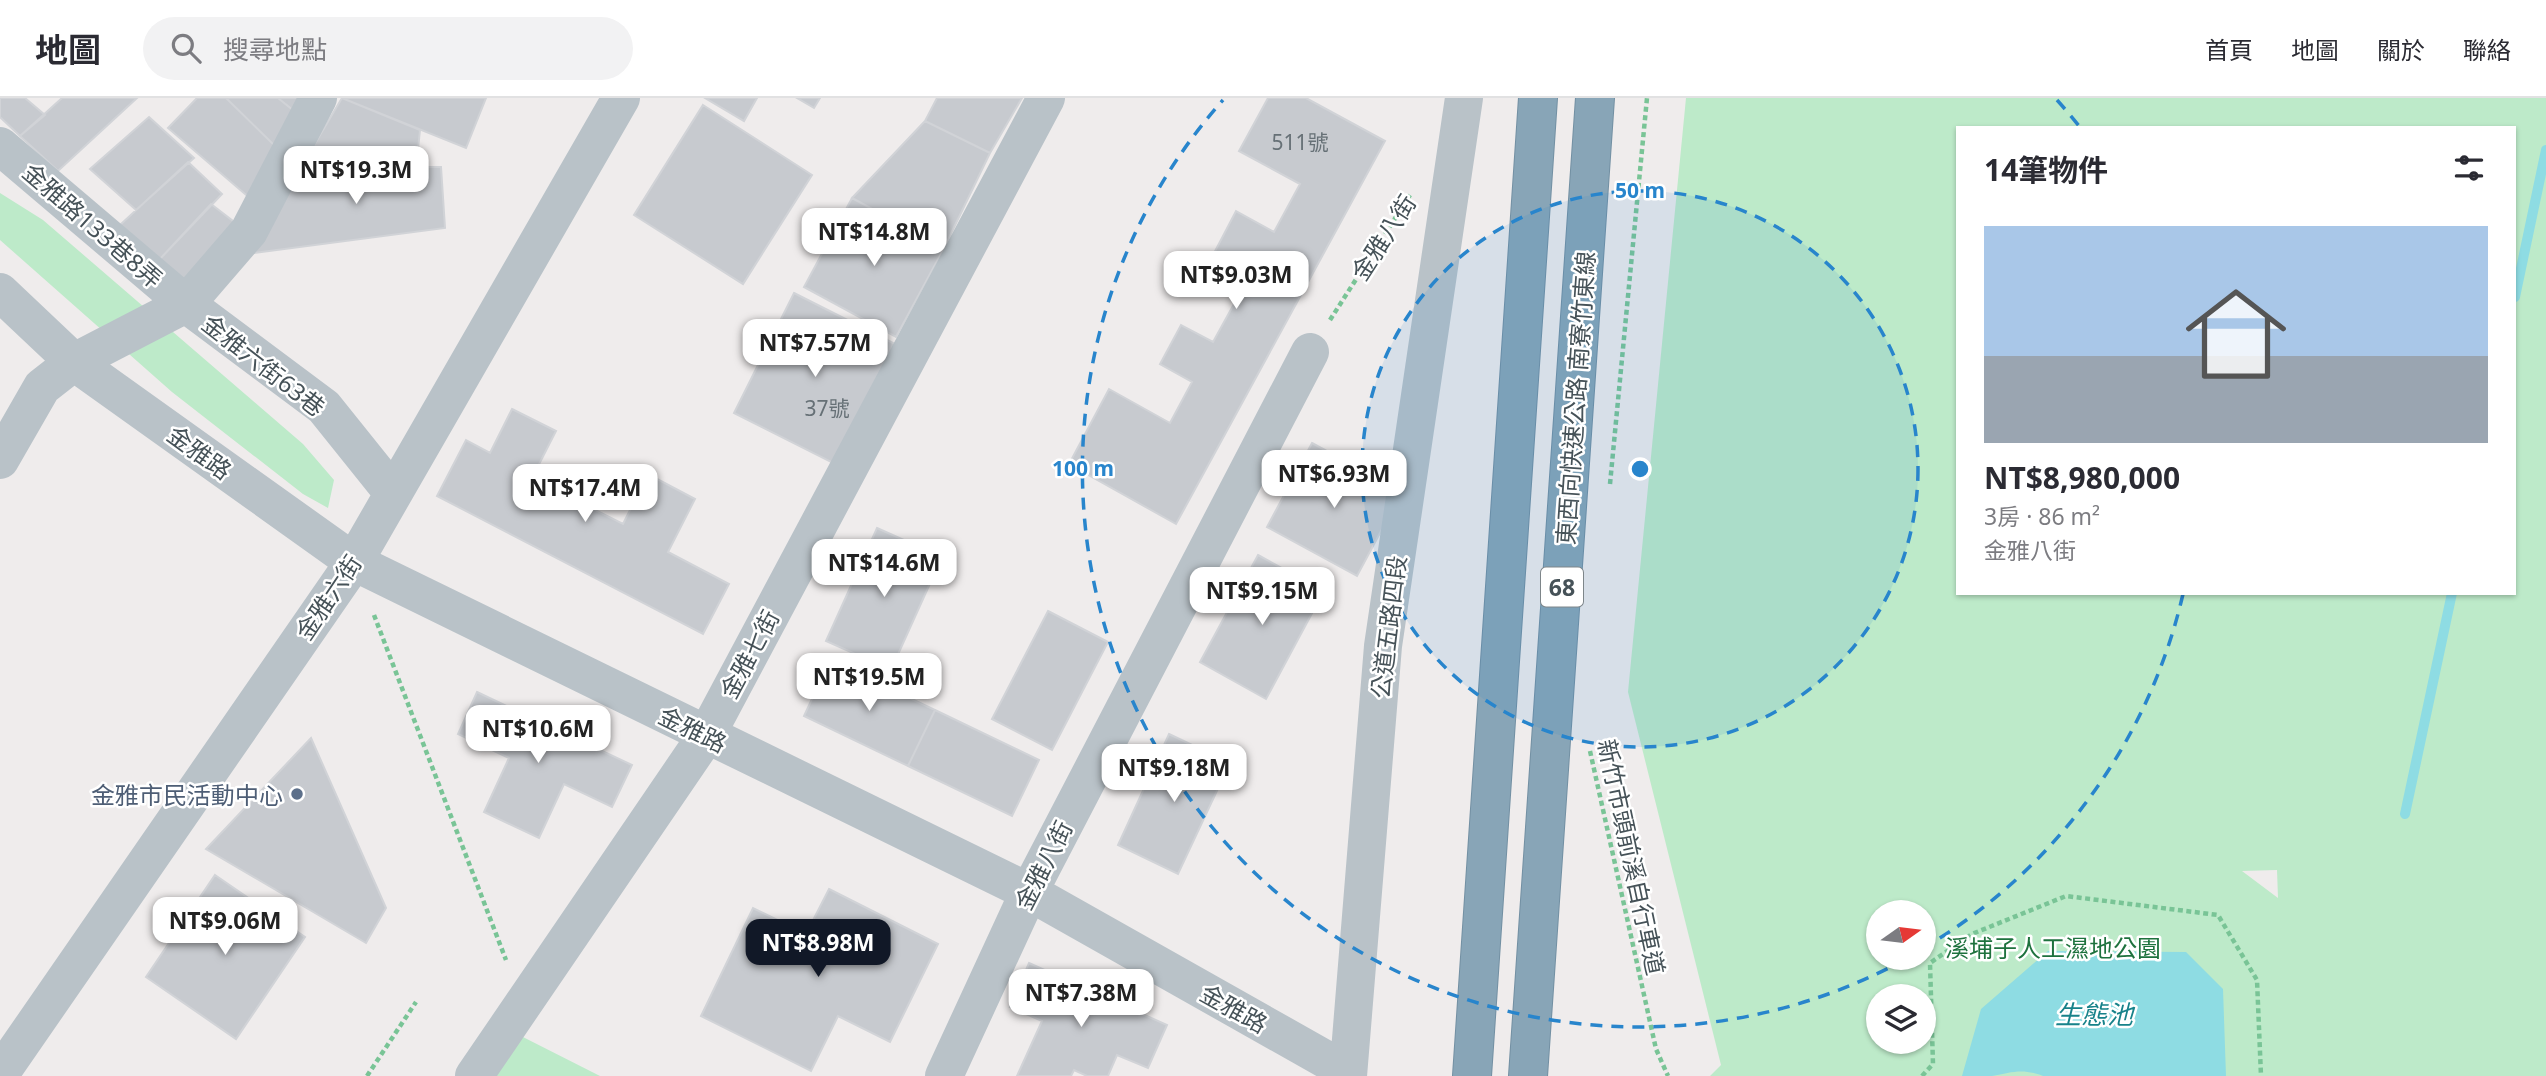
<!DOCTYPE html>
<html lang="zh-TW">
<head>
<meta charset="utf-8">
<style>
	:root { --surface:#fff; --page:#f2f2f3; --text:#2b2b33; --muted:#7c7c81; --line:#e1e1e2; --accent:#111827 }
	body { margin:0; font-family:"Noto Sans","Noto Sans TC",sans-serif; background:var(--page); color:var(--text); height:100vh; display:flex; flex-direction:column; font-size:26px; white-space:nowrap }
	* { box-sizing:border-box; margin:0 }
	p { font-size:23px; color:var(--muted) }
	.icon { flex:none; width:38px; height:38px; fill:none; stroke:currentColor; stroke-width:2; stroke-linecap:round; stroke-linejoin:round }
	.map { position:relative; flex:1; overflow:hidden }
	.sheet { position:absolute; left:1956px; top:28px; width:560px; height:469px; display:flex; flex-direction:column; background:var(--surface); border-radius:0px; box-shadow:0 2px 5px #0004 }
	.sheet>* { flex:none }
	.needle { width:46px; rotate:76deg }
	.controls { position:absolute; left:1866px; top:802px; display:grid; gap:14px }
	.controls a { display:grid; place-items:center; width:70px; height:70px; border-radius:50%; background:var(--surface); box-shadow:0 2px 5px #0004; font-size:35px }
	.price { position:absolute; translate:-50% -60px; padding:0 16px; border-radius:14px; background:#fff; color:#222; font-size:23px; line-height:46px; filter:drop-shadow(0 2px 4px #0008) }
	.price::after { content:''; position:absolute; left:50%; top:42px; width:21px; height:16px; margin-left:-10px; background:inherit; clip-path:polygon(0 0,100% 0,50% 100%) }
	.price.current { background:var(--accent); color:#fff }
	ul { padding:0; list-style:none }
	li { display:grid; align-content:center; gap:14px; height:371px; padding:0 28px }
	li+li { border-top:2px solid var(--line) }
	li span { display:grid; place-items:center; height:217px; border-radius:0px; color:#555 }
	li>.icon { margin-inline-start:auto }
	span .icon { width:126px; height:126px; fill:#fffc; stroke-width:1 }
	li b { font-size:30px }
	h2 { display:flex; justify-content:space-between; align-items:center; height:84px; padding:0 28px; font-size:30px }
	header { display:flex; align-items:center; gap:42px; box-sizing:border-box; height:98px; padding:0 35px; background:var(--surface); border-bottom:2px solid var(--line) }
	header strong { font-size:33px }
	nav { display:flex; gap:38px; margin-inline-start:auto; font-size:24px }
	.search { width:490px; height:63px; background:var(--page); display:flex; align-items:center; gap:18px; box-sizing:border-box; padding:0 24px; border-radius:38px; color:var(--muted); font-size:26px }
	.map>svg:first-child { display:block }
	.green { fill:#bdeac9; fill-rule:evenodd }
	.water { fill:#8edce3 }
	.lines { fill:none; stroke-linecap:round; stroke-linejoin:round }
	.stream { stroke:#8edce3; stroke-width:10 }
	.building { fill:#c7cacf; stroke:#d1d3d7; stroke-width:2 }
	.highway-casing { stroke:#7390a3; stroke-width:40 }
	.path { stroke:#79c496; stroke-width:4.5; stroke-dasharray:5 3.5; stroke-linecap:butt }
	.minor { stroke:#b9c2c8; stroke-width:38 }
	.highway { stroke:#88a5b7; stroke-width:38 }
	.ring { fill:none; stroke:#2885cc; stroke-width:3.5; stroke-dasharray:12 9 }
	.service-dot { fill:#5c6f8a; stroke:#fff; stroke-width:2.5 }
	.labels { text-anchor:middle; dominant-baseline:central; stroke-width:5; stroke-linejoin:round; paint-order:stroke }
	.number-label { font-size:21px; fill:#667076 }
	.shield { fill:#fff; stroke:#7e868a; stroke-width:2 }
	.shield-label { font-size:23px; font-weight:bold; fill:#465258 }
	.street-label { font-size:24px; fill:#465258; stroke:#fff }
	.service-label { font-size:24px; fill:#4e5e75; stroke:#fff; text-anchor:end }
	.park-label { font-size:24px; fill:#1e723e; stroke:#fff }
	.water-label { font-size:26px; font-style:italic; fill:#17828a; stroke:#fff }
	.centre { fill:#2885cc; stroke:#fff; stroke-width:3.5 }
	.ring-label { font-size:21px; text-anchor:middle; font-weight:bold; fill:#2885cc; stroke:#fff; stroke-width:5; stroke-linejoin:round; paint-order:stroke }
</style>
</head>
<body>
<header>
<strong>地圖</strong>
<div class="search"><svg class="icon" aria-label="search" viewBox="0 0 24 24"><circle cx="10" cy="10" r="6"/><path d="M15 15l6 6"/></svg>搜尋地點</div>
<nav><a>首頁</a><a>地圖</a><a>關於</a><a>聯絡</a></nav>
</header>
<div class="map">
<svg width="2546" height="978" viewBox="0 0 2546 978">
	<rect width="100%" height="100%" fill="#efecec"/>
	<path class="green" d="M1686 0H2546V978H1710L1721 967 1628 594ZM1958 30H2515V495H1958ZM2277 772 2278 800 2242 773ZM1878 814H1923V859H1878ZM1878 898H1923V943H1878Z
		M0 95 43 122 303 346 334 382 328 410 303 396 172 294 0 142Z
		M517 936 600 978H490Z"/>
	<path class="water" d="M2048 853 2186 854 2223 891 2226 978H2043C2023 970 2012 974 1992 978 1982 978 1971 978 1962 978L1981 911Z"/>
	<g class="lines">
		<path class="stream" d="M2515 199 2546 52
			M2405 716 2452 495"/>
	</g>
	<path class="building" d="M0 0H25L45 17 20 38 0 19Z
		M62 0H137L58 73 20 38Z
		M197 0H226L278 51 252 102 168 30Z
		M226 0H278L299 17 278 51Z
		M278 0H309L299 17Z
		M342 0H486L466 50Z
		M342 0 420 32 416 70 301 69Z
		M705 0H757L744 23Z
		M797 0H820L814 10Z
		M937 0H1022L990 55 925 23Z
		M1268 0H1306L1385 43 1176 426 1069 366 1109 291 1170 325 1192 284 1160 266 1181 227 1213 244 1250 177 1213 157 1236 113 1274 134 1300 86 1239 53Z
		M703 7 812 77 743 186 634 117Z
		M149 19 194 60 136 112 90 71Z
		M925 23 990 55 944 150 852 100Z
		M188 64 222 96 159 162 120 127Z
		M301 69H441L445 130 254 155Z
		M852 100 944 150 896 239 804 189Z
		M211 106 242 130 190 187 159 162Z
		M794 195 897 247 837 367 734 315Z
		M512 311 556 333 532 380 623 426 648 376 695 401 668 454 729 486 703 536 437 398 466 342 490 355Z
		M1312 345 1402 394 1357 478 1267 429Z
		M877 430 942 459 891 572 826 543Z
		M1258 457 1324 493 1266 601 1200 564Z
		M1048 513 1108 544 1052 652 992 621Z
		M830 562 935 612 908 668 804 618Z
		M477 594 632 667 612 709 564 686 539 740 484 714 509 660 458 636Z
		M935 612 1039 662 1012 718 908 668Z
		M1169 636 1230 665 1178 776 1118 747Z
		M311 640 386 810 366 845 206 751Z
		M215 777 305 839 236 941 146 879Z
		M829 791 938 846 890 944 838 918 811 973 701 918 753 810 806 836Z
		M1029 865 1167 927 1148 970 1117 957 1108 978H1087L1074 972 1071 978H1017L1042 923 1010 909Z"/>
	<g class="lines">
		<g class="highway-casing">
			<path id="highway" d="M1472 978 1538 0
				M1528 978 1595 0"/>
		</g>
		<path class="path" d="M1330 222 1410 97
			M1610 386 1647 0
			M374 517 506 862
			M1590 653 1656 951 1668 978
			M367 978 416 904
			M1922 978 1933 966 1930 865 1972 836 2066 798 2218 817 2257 882 2261 978"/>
		<path class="minor" d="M0 48 186 206 324 309 393 395
			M0 194 74 264 354 464 1029 794 1348 974
			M0 362 42 289 74 264 186 206 249 133 318 0
			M0 976 354 464 621 0
			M474 978 706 638 1046 0
			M944 978 1029 794 1310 254
			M1348 978 1383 548 1464 0"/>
		<use href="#highway" class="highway"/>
	</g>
	<circle cx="1640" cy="371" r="278" fill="#2885cc" fill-opacity=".12"/>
	<g class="ring">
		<circle cx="1640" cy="371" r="278"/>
		<path d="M2183 496A557 557 0 0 1 1927 848M1906 861A557 557 0 0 1 1223 2M2057 2A557 557 0 0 1 2079 28"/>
	</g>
	<circle class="service-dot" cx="297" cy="696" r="7"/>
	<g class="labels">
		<g class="number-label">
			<text x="1300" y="44">511號</text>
			<text x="827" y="310">37號</text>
		</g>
		<rect class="shield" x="1541" y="469.5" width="42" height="39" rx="5"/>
		<g class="shield-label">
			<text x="1562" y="489">68</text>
		</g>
		<g class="street-label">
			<text transform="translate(93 127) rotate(41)">金雅路133巷8弄</text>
			<text transform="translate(1383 139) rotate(-57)">金雅八街</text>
			<text transform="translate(264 267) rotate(38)">金雅六街63巷</text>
			<text transform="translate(1575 300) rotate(-86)">東西向快速公路 南寮竹東線</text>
			<text transform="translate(200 354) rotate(36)">金雅路</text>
			<text transform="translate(328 499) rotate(-56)">金雅六街</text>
			<text transform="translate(1388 529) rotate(-83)">公道五路四段</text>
			<text transform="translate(749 556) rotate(-62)">金雅七街</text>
			<text transform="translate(693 631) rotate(26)">金雅路</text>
			<text transform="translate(1632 759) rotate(78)">新竹市頭前溪自行車道</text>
			<text transform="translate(1043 767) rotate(-63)">金雅八街</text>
			<text transform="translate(1234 910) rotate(29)">金雅路</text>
		</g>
		<g class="service-label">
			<text x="283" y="696">金雅市民活動中心</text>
		</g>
		<g class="park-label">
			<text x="2053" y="849">溪埔子人工濕地公園</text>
		</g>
		<g class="water-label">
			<text x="2094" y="916">生態池</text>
		</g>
	</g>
	<circle cx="1640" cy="371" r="10" class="centre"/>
	<g class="ring-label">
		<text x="1640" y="100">50 m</text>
		<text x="1083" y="378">100 m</text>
	</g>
</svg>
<div class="controls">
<a><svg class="needle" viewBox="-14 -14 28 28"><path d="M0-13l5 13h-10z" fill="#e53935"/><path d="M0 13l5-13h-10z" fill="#7c7c81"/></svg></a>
<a><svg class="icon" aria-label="layers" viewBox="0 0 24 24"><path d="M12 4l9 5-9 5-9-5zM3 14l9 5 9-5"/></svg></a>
</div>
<b class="price" style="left:356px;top:108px">NT$19.3M</b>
<b class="price" style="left:874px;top:170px">NT$14.8M</b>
<b class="price" style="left:1236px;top:213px">NT$9.03M</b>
<b class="price" style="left:815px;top:281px">NT$7.57M</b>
<b class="price" style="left:1334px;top:412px">NT$6.93M</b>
<b class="price" style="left:585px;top:426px">NT$17.4M</b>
<b class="price" style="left:884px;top:501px">NT$14.6M</b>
<b class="price" style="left:1262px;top:529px">NT$9.15M</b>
<b class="price" style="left:869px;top:615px">NT$19.5M</b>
<b class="price" style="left:538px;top:667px">NT$10.6M</b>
<b class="price" style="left:1174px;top:706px">NT$9.18M</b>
<b class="price" style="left:225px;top:859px">NT$9.06M</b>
<b class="price current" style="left:818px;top:881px">NT$8.98M</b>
<b class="price" style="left:1081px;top:931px">NT$7.38M</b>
<section class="sheet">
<h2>14筆物件<svg class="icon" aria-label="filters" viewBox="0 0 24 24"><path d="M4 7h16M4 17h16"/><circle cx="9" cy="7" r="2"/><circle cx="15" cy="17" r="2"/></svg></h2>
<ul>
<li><span style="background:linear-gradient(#a9c7e8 60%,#9aa5b1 0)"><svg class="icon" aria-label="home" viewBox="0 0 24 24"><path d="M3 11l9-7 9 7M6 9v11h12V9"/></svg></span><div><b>NT$8,980,000</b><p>3房 · 86 m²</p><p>金雅八街</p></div></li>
</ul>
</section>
</div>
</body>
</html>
